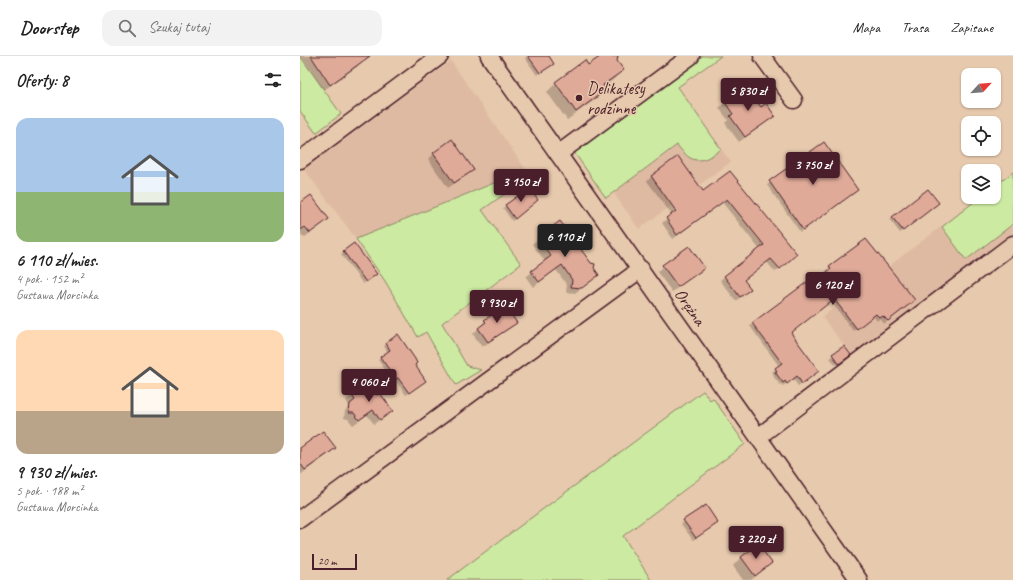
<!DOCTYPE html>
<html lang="pl">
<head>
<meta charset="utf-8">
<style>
	:root { --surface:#fff; --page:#f2f2f2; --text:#222; --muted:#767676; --line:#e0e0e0; --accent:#4a1f2b }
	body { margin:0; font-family:Caveat,sans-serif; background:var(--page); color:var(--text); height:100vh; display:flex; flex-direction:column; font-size:15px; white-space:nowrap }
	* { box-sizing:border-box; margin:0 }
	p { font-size:13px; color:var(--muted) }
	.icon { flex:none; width:22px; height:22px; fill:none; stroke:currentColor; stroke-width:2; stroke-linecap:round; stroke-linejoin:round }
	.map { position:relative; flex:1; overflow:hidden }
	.drawer { display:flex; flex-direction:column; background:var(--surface); width:300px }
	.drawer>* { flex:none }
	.needle { width:26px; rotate:64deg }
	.controls { position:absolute; left:661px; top:12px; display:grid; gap:8px }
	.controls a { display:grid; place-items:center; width:40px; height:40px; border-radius:8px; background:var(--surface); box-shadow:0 1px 3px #0004; font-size:20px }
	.scale { position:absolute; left:12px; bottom:10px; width:45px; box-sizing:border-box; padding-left:4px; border:2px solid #4a1f2b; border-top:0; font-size:11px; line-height:14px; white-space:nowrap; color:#4a1f2b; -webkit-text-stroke:3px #e7c9ad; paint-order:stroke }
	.price { position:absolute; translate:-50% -34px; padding:0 9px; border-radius:4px; background:var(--accent); color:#fff; font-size:13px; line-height:26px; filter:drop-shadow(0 1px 2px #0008) }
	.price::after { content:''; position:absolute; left:50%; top:24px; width:12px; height:9px; margin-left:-6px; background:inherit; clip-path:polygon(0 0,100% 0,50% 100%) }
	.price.current { background:#222; color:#fff }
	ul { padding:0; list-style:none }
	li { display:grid; align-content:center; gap:8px; height:212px; padding:0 16px }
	li span { display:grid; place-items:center; height:124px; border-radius:12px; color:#555 }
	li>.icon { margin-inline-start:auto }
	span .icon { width:72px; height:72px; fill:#fffc; stroke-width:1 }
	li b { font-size:17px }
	h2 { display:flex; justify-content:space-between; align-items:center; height:48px; padding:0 16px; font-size:17px }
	header { display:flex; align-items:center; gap:24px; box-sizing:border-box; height:56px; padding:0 20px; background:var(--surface); border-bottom:1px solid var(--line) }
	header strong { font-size:19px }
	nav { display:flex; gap:22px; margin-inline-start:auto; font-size:14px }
	.search { width:280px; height:36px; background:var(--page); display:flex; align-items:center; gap:10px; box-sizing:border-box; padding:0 14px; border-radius:12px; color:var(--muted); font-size:15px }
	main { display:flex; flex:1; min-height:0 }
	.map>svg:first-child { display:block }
	.built { fill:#dfbaa2 }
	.green { fill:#cceaa1; stroke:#8b8466 }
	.shadow { fill:#0003 }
	.building { fill:#e0aa99; stroke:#4a1f2b }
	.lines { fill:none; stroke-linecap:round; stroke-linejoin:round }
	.minor-casing { stroke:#4a1f2b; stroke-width:19 }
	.minor { stroke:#e7c9ad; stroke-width:16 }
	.poi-dot { fill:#4a1f2b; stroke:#e7c9ad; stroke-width:1.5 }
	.labels { text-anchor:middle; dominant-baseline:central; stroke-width:3; stroke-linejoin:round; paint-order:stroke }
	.poi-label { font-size:17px; fill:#4a1f2b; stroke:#e7c9ad; text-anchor:start }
	.street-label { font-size:17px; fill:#4a1f2b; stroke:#e7c9ad }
</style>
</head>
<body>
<header>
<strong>Doorstep</strong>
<div class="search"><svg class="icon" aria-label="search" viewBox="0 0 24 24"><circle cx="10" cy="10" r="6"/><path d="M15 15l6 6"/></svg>Szukaj tutaj</div>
<nav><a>Mapa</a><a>Trasa</a><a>Zapisane</a></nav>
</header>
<main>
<section class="drawer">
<h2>Oferty: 8<svg class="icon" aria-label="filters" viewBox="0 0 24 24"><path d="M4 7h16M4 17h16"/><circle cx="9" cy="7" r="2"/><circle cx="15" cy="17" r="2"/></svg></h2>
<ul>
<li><span style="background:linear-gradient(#a9c7e8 60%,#8fb573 0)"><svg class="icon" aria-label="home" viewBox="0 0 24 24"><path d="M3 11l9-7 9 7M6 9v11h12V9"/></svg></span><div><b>6 110 zł/mies.</b><p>4 pok. · 152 m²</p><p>Gustawa Morcinka</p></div></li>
<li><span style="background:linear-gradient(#ffd9b3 65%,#b9a48a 0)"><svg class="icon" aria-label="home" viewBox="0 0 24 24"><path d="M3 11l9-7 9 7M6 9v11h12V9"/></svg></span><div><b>9 930 zł/mies.</b><p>5 pok. · 188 m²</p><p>Gustawa Morcinka</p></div></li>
</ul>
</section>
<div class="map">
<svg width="713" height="524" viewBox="0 0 713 524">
	<rect width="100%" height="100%" fill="#e7c9ad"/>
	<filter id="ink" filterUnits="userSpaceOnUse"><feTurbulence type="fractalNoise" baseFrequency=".025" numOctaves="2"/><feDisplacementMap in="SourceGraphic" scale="8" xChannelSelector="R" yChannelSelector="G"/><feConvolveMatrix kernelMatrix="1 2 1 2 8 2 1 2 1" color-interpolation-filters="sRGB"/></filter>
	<g filter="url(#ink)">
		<path class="built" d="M151 5 226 114 56 183 4 113Z
			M404 70 431 106 339 173 313 136Z
			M713 116V179L553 301 522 261 680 141H694V131Z"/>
		<path class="green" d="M0 0 41 58 16 77 0 55Z
			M402 0H421L378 31 421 93C417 97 413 99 407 102 393 108 386 100 377 89L306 142 274 96Z
			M226 114 230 120 182 154 221 208 142 267 167 310 181 314 156 329 126 276 118 281 85 225 56 183Z
			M713 116V168L666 204 642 171 680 141H694V131Z
			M403 335 410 344 413 342 445 388 323 480 351 524H147Z"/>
		<path class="shadow" d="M1 0H59L62 5 57 11 24 34Z
			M227 0H248L250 10 237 19 225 2Z
			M302 0H313L322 14 314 23 303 31 305 34 297 42 267 64 247 36 256 27 285 6 288 10Z
			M425 46 461 53 474 59 468 65 439 86 425 67 428 64 419 52Z
			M524 87 557 134 500 176 467 129Z
			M134 98 172 114 167 119 148 132 128 103Z
			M430 116 492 203 475 216 467 206 443 224 450 233 436 245 420 224 460 194 422 146 373 183 362 167 372 159 347 125 352 120 403 136Z
			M229 133 225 155 212 165 203 152Z
			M638 147 600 177 590 164 593 162Z
			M0 148 27 163 4 182 0 177Z
			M238 183 293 213 298 219 275 237 266 236 267 229 256 214 233 231 226 221 245 205 232 188Z
			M566 184 611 247 584 268 580 262 577 265 573 260 553 275 531 245 490 277 515 317 498 330 493 323 483 330 481 328 480 329 473 320 474 319 472 316 479 310 450 270 517 224 528 216 527 214 530 211Z
			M44 196 73 220 63 228 41 198Z
			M363 210 398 217 372 236 357 216Z
			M185 265 216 267 210 272 182 291 173 278Z
			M97 280 122 327 106 339 95 324 93 325 78 304 88 297 84 290Z
			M533 299 547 301 536 309 530 302Z
			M60 332 91 355 74 368 67 359 53 369 48 363 44 362 45 355 49 350 46 344Z
			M35 392 29 398 0 419V394Z
			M405 450 414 469 393 484 381 468Z
			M441 501 471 507 462 515 451 524H443L433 510Z"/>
		<path class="building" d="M11 0H70L30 29Z
			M228 0H249L254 8 240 17Z
			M301 0H318L317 5 324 14 303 29 306 34 276 56 255 26 285 4 288 9Z
			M445 30 461 51 466 47 475 60 445 81 430 60 433 58 424 45Z
			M152 83 174 114 154 127 133 97Z
			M524 86 558 134 503 174 469 125Z
			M378 100 403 135 430 115 497 198 480 213 471 203 444 224 451 233 440 241 424 220 464 189 427 143 377 179 366 162 376 155 351 120Z
			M229 132 238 144 215 163 205 149Z
			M628 133 639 147 603 175 592 161Z
			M11 139 29 163 10 177 5 171 0 174V147Z
			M260 165 291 207 295 208 294 212 299 219 282 232 271 231 272 224 262 209 239 226 231 215 251 200 237 182Z
			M566 183 615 244 588 265 583 260 580 262 576 258 557 273 534 243 491 277 519 315 502 328 497 320 487 328 485 325 483 327 475 316 477 315 475 312 482 307 452 267 515 220 517 223 531 213 529 210Z
			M54 187 77 218 66 226 43 195Z
			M389 190 405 212 378 231 362 209Z
			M206 251 217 267 188 286 178 272 186 266 184 264 199 254 200 255Z
			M98 278 115 303 117 307 115 309 126 325 109 337 98 322 96 323 80 301 90 294 86 287Z
			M544 290 551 299 539 308 532 298Z
			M69 327 77 339 80 337 93 355 80 364 73 354 59 364 54 357H49L50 348 55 344 51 338 61 331 62 332Z
			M23 375 36 392 5 414 0 407V392Z
			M406 449 418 467 396 482 383 464Z
			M458 488 472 507 455 520 441 501Z"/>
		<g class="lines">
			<g class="minor-casing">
				<path id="minor" d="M189 0 559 524
					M462 0 494 44
					M258 98 391 0
					M0 104 140 0
					M458 381 713 188
					M0 463 341 213"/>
			</g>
			<use href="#minor" class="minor"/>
		</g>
	</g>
	<circle class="poi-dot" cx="279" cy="42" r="4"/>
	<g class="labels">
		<g class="poi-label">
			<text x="287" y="32">Delikatesy<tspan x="287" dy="20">rodzinne</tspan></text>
		</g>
		<g class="street-label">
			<text transform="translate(390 251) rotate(55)">Orężna</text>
		</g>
	</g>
</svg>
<div class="controls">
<a><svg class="needle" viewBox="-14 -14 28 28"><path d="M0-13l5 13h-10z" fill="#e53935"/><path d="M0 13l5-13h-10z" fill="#767676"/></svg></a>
<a><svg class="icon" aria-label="locate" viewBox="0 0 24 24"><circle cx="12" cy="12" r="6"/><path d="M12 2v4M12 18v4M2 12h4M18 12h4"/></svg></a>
<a><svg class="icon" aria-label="layers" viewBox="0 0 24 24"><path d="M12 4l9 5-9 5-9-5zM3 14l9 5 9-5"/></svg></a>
</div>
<div class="scale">20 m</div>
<b class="price" style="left:448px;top:56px">5 830 zł</b>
<b class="price" style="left:513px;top:130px">3 750 zł</b>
<b class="price" style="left:221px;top:147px">3 150 zł</b>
<b class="price current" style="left:265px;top:202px">6 110 zł</b>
<b class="price" style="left:533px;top:250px">6 120 zł</b>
<b class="price" style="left:197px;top:268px">9 930 zł</b>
<b class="price" style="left:69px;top:347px">4 060 zł</b>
<b class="price" style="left:456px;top:504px">3 220 zł</b>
</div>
</main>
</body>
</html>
